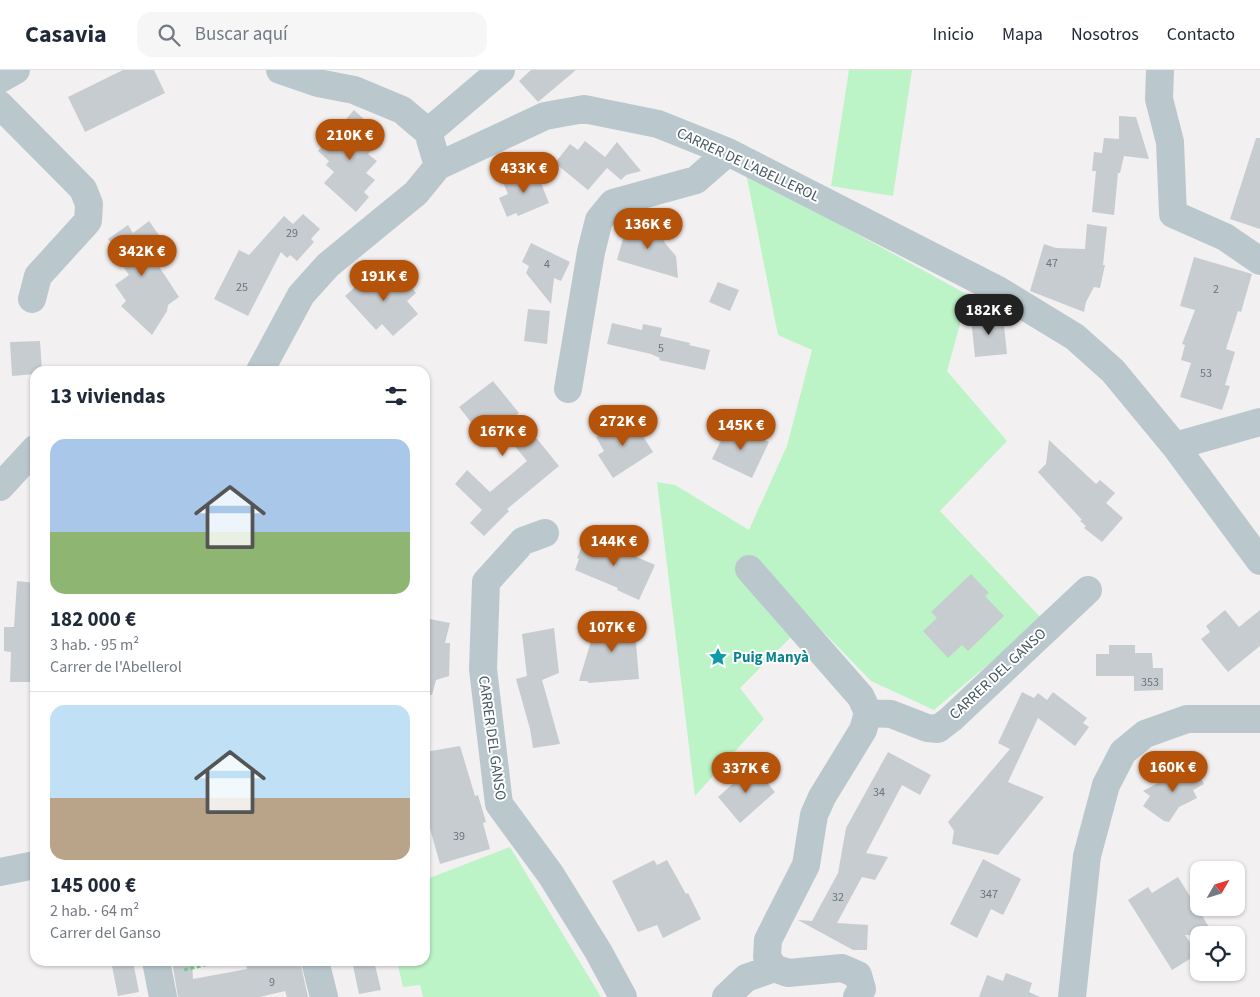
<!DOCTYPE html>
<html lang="es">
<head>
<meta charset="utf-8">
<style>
	:root { --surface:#fff; --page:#f6f6f7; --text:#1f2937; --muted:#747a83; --line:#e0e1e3; --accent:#b45309 }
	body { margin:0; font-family:"Source Sans 3",sans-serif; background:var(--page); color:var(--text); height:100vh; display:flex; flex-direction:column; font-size:19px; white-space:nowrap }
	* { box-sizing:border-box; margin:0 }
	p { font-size:16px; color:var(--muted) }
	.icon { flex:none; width:28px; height:28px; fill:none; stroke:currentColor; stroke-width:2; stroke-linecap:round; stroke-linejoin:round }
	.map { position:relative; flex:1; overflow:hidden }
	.details { position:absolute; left:30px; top:296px; width:400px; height:600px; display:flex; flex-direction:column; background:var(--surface); border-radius:15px; box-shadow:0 1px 4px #0004 }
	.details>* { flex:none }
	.needle { width:32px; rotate:51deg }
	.controls { position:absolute; left:1190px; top:791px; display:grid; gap:10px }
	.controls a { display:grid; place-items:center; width:55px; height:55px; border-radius:10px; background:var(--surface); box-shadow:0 1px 4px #0004; font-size:25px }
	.price { position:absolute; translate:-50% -42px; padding:0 11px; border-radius:18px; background:var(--accent); color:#fff; font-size:16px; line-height:32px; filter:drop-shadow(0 1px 2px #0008) }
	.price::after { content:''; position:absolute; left:50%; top:30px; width:15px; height:11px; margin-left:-8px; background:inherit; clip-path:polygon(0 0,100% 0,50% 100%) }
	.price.on { background:#222; color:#fff }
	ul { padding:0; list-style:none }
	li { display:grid; align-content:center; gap:10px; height:265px; padding:0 20px }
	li+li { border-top:1px solid var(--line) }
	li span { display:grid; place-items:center; height:155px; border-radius:15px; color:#555 }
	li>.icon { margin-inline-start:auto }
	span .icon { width:90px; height:90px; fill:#fffc; stroke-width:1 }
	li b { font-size:21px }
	h2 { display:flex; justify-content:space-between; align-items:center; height:60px; padding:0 20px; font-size:21px }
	header { display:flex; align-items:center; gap:30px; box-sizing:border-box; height:70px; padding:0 25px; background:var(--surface); border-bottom:1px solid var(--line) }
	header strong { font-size:24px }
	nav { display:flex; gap:28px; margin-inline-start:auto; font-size:18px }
	.search { width:350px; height:45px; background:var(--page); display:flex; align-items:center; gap:12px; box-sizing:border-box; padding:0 18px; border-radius:15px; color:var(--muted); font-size:19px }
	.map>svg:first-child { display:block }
	.green { fill:#bcf3c7 }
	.building { fill:#c7ccd0 }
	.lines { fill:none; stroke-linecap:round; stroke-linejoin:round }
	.path { stroke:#71d491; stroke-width:3; stroke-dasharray:4 2.5; stroke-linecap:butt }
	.minor { stroke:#bac8ce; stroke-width:28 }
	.labels { text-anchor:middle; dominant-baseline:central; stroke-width:4; stroke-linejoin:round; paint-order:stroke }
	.number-label { font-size:12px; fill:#66757b }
	.street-label { font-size:15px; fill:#46585f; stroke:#fff }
	.culture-label { font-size:15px; font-weight:bold; fill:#0d838f; stroke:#fff; text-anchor:start }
</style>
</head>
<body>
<header>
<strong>Casavia</strong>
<div class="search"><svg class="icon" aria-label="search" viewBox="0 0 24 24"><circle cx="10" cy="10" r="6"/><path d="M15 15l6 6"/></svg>Buscar aquí</div>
<nav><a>Inicio</a><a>Mapa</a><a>Nosotros</a><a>Contacto</a></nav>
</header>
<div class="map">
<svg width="1260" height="927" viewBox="0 0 1260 927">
	<rect width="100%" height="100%" fill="#f3f0f1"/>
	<path class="green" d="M849 0H912L893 126 831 116Z
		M746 103 968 225 947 301 1007 371 940 441 1042 549 934 640 871 611 810 548 740 618 764 649 695 726 657 412 675 415 749 460 787 376 812 280 778 265Z
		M510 777 601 927H423L420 915 403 917 397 891H425V803L427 809Z"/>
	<path class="building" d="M123 0H154L165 23 85 62 68 27Z
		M531 0H576L538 32 519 11Z
		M354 40 367 52 364 56 377 68 374 71 377 73 368 84 377 91 366 103 375 110 364 122 369 127 356 142 324 113 334 102 326 95 329 91 318 81Z
		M1119 46 1136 47 1149 89 1124 86 1120 103H1118L1114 145 1092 142 1096 101H1092L1094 82 1102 83 1104 68 1119 69Z
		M1256 68H1260V159L1230 149Z
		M585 71 605 87 617 72 641 101 626 105 621 110 607 98 588 120 555 93 570 74 578 80Z
		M535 98 549 133 518 146 516 143 507 147 499 128 508 124 503 112Z
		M303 144 320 159 311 169 314 172 297 191 290 185 287 188 281 182 248 246 214 229 239 180 249 185 284 146 293 154Z
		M149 151 161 168 147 178 179 227 168 235 167 241 152 265 121 236 126 231 115 215 129 205 109 176 112 174 108 169 128 155 133 163Z
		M628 151 667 162 664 172 676 186 678 208 617 190Z
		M1087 154 1107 157 1103 195H1105L1100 218 1094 217 1086 232 1084 242 1030 221 1044 174 1056 178 1085 179Z
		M531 173 570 192 561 211 554 208 551 234 526 203 529 196 522 192Z
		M1194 187 1252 204 1241 242 1238 241 1226 279 1235 282 1225 315 1230 316 1222 340 1180 327 1191 293 1181 290 1185 275 1182 274 1195 240 1180 236Z
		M396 200 416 223 407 231 418 244 393 266 382 254 376 260 345 226 371 203 381 214Z
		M718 212 739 220 730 241 709 232Z
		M528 239 550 241 547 274 524 271Z
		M1003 245 1007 284 975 287 971 248Z
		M612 253 642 260 643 254 662 258 660 266 690 273 689 275 710 280 705 300 659 290 660 288 651 284 607 274Z
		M40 271 42 301H35V304L12 306 10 272Z
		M493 311 519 343 517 344 559 396 507 439 509 441 484 466 470 453 482 440 455 414 467 400 490 422 527 391 500 358 485 370 459 337Z
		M630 346 653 382 613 408 598 385 604 381 596 367Z
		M729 354 769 372 752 408 712 389Z
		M1049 370 1096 414 1100 410 1115 423 1106 433 1123 448 1102 472 1084 458 1086 456 1080 451 1082 450 1038 402 1046 394Z
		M587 465 655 495 639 530 617 520 618 518 575 500 579 489 577 488Z
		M971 504 989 523 985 526 1004 546 968 581 962 575 948 588 923 561 937 548 931 542Z
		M17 511 35 513V612H10L11 582 4 581V557H14Z
		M1225 540 1239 557 1260 540V576L1228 602 1201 569 1210 562 1206 556Z
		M425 548 450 553 445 573H450L449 606 436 610 432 625 425 624Z
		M634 548 639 609 589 613 587 611H579L592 568 601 551Z
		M554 558 559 603 542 610 560 674 533 678 530 659 516 609 527 606 522 564Z
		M1109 575H1135V583H1152L1153 598H1163V620L1134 621V606H1096V584H1109Z
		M1022 622 1034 628 1038 623 1047 630 1053 622 1087 648 1083 653 1089 657 1075 676 1038 648 1008 712 1044 727 998 785 952 774 954 761 948 752 1010 679 998 673Z
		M460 676 475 726 478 725 486 752 483 753 490 779 440 794 425 741V682Z
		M888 682 931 705 920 725 902 715 866 783 888 787 875 810 862 807 837 853 868 855 867 880H853L798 850 812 851 838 803 846 758Z
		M1193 694 1204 714 1193 720 1197 728 1179 737 1169 752 1164 751 1143 736 1150 726 1143 721Z
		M753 696 775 722 740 753 718 727Z
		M983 789 1021 809 1003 845 991 839 977 868 950 854Z
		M654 790 657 795 667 790 686 824 688 823 701 849 663 868 657 855 638 862 612 811Z
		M1178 807 1214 865H1185L1198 884 1172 900 1128 830 1148 817 1152 823Z
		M111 891H133L139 922 118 926Z
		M172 891H192L193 909 247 899 245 891H300L308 927H287L285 921 260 927H178Z
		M352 891H374L381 920 359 924Z
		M1006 903 1032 913 1029 922 1040 927H979L987 905 1003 911Z"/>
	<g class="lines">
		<path class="path" d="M184 900 222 891"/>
		<path class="minor" d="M280 0 318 13 354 20 402 40 428 62 438 96
			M1160 0 1159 29 1170 72 1173 144 1225 167 1260 191
			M0 9 16 0
			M0 35 83 119 89 134 88 151 38 206 32 229
			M428 62 501 0
			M260 301 301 225 328 195 416 123 438 96 545 46 584 39 658 54 728 82 998 220 1075 267 1113 301 1175 376 1260 491
			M568 319 591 182 599 150 613 133 696 110 728 82
			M1175 376 1260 352
			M0 417 35 379
			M545 463 523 471 486 512 483 599 499 734 551 805 598 881 623 927
			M749 499 861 627 868 643
			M0 802 35 795
			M156 891 163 927
			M315 891 324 927
			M726 927 746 908 774 898
			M857 927 862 919 858 905 842 898 788 903 774 898 767 887 768 870 806 795 814 745 822 727 863 660 868 643 891 644 927 658 938 659 951 649 1088 520
			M1072 927 1087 786 1106 715 1123 682 1145 664 1187 649H1260"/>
	</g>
	<defs>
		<g id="sight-bare" transform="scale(1.5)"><path d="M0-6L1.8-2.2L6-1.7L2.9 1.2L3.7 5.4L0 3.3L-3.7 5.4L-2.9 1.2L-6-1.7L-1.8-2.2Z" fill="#0f9aa8" stroke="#fff" stroke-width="2.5" paint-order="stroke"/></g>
	</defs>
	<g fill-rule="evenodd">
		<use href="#sight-bare" x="718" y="587"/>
	</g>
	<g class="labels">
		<g class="number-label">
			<text x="292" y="163">29</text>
			<text x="1052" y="193">47</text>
			<text x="547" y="194">4</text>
			<text x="242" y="217">25</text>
			<text x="1216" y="219">2</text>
			<text x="661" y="278">5</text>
			<text x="1206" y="303">53</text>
			<text x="1150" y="612">353</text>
			<text x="879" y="722">34</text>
			<text x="459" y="766">39</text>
			<text x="989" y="824">347</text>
			<text x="838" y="827">32</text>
			<text x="272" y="912">9</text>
		</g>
		<g class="street-label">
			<text transform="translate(748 95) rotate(25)">CARRER DE L'ABELLEROL</text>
			<text transform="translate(998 604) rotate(-43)">CARRER DEL GANSO</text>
			<text transform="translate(492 668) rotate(82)">CARRER DEL GANSO</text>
		</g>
		<g class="culture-label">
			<text x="733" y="587">Puig Manyà</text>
		</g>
	</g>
</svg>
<div class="controls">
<a><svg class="needle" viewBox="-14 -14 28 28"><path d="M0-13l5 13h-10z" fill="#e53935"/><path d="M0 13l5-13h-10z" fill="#747a83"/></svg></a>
<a><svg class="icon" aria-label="locate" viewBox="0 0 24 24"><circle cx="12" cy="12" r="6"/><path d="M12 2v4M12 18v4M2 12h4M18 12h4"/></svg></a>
</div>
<b class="price" style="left:350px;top:91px">210K €</b>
<b class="price" style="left:524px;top:124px">433K €</b>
<b class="price" style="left:648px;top:180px">136K €</b>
<b class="price" style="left:142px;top:207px">342K €</b>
<b class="price" style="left:384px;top:232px">191K €</b>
<b class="price on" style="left:989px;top:266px">182K €</b>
<b class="price" style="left:623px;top:377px">272K €</b>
<b class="price" style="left:741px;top:381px">145K €</b>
<b class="price" style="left:503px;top:387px">167K €</b>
<b class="price" style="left:614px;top:497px">144K €</b>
<b class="price" style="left:612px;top:583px">107K €</b>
<b class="price" style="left:1173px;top:723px">160K €</b>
<b class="price" style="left:746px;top:724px">337K €</b>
<section class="details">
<h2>13 viviendas<svg class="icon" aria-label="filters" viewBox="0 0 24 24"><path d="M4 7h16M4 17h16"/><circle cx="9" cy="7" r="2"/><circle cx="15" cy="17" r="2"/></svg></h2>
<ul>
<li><span style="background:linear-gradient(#a9c7e8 60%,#8fb573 0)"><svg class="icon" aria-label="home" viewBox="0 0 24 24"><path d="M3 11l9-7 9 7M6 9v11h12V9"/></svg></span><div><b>182 000 €</b><p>3 hab. · 95 m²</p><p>Carrer de l'Abellerol</p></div></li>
<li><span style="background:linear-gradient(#bfe0f5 60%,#b9a48a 0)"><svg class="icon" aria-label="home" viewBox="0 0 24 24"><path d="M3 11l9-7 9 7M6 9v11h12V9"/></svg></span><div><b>145 000 €</b><p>2 hab. · 64 m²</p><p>Carrer del Ganso</p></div></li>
</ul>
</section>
</div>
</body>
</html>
